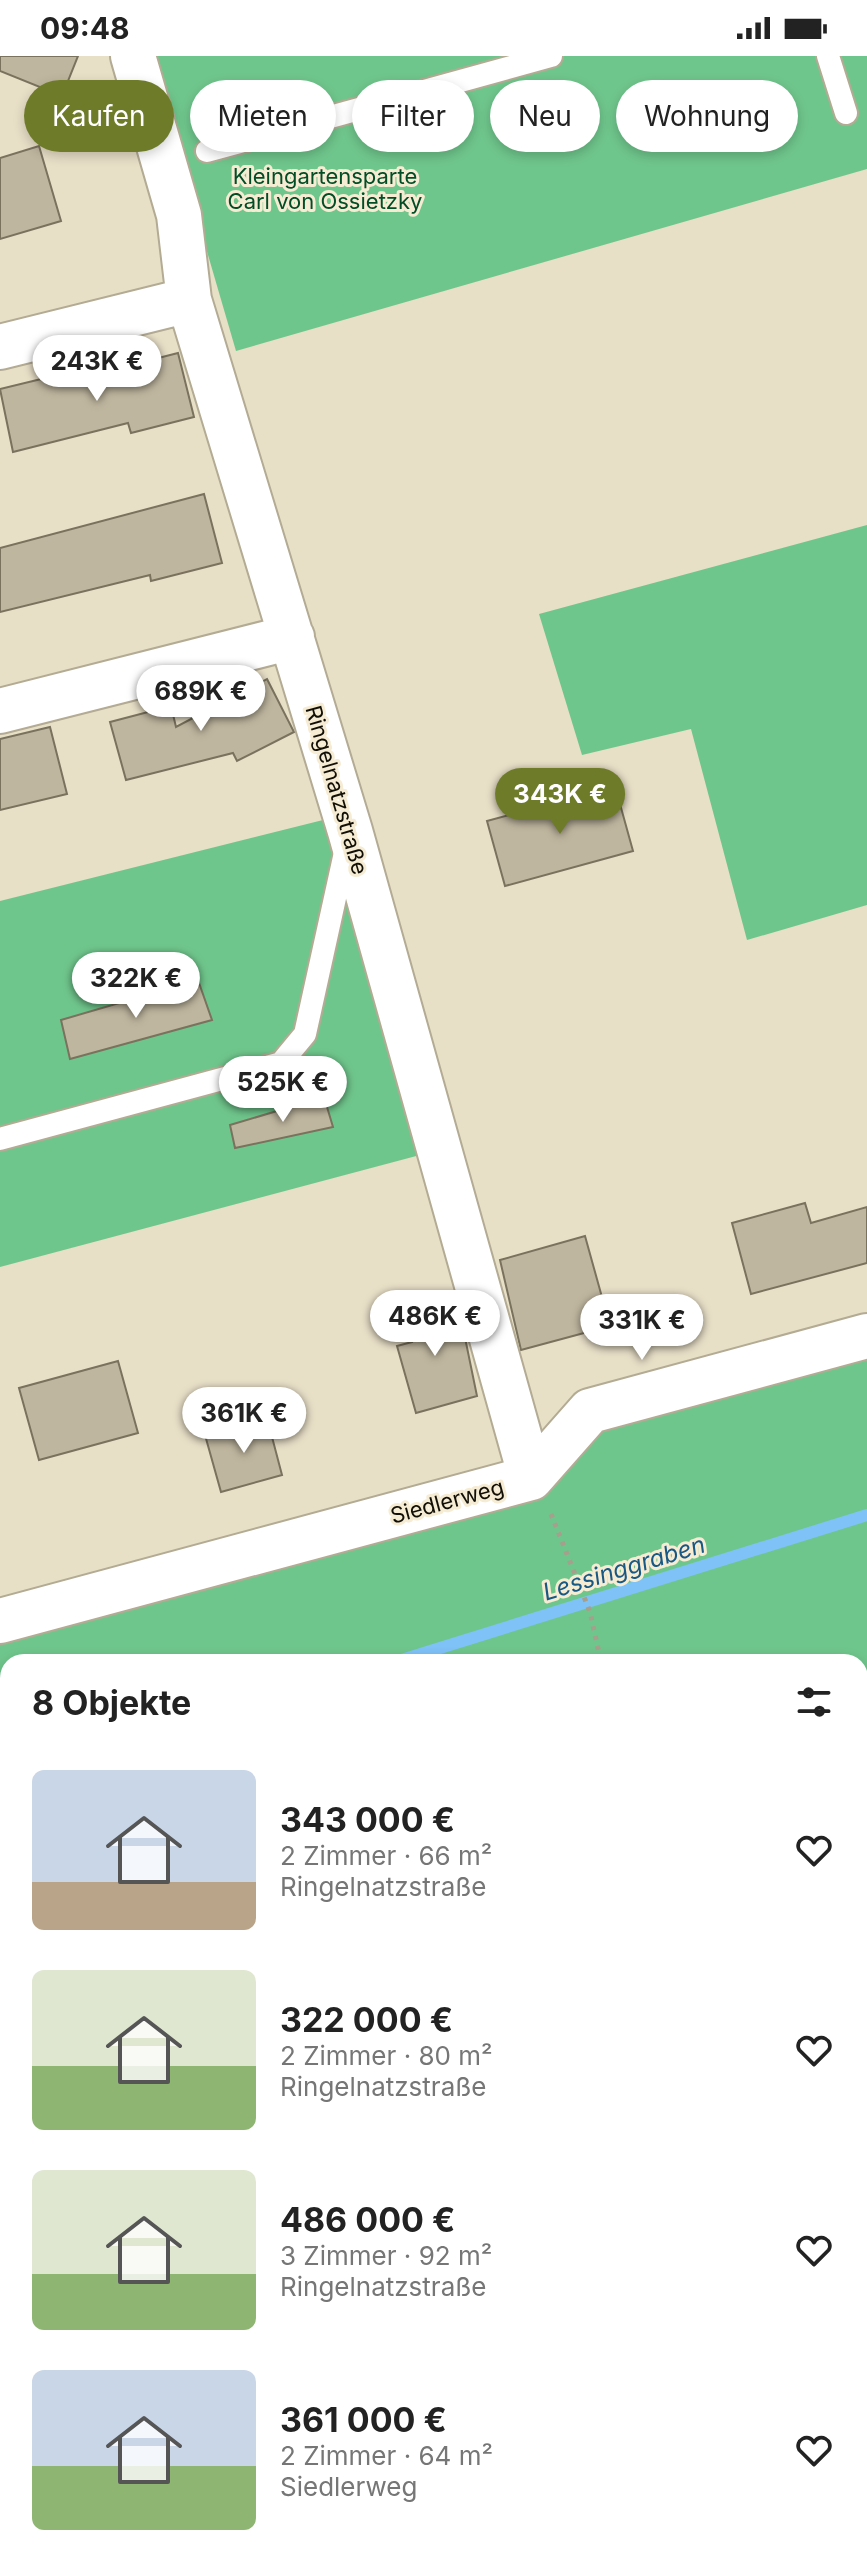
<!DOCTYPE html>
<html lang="de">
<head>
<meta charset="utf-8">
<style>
	:root { --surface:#fff; --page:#f6f6f6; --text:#222; --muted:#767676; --accent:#6e7c2a }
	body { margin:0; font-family:Inter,sans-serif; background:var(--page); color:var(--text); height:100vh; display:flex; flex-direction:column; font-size:30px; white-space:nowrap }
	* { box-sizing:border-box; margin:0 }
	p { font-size:26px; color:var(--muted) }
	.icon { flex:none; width:44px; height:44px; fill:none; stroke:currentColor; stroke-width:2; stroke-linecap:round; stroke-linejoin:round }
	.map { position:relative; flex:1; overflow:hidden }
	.details { position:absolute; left:0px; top:1598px; width:868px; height:912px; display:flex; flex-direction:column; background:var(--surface); border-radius:24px 24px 0 0; box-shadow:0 4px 12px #0003 }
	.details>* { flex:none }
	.top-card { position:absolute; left:24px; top:24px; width:820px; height:72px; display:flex; gap:16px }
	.price { position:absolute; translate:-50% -68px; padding:0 18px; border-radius:28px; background:#fff; color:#222; font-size:26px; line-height:52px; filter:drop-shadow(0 2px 4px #0008) }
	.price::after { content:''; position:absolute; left:50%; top:48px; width:24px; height:18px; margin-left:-12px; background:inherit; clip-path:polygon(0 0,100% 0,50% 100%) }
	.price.selected { background:var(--accent); color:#fff }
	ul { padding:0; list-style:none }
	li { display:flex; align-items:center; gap:24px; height:200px; padding:0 32px }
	li span { display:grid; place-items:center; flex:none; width:224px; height:160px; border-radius:12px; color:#555 }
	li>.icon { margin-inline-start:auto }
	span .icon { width:96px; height:96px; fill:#fffc; stroke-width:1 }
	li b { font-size:34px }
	h2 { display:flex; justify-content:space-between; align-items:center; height:96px; padding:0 32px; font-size:34px }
	.tag { padding:0 28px; border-radius:36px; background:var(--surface); box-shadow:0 4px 12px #0003; font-size:28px; line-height:72px }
	.tag.selected { background:var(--accent); color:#fff }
	.status { display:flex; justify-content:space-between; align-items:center; height:56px; padding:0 40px; background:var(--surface); direction:ltr }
	.status svg { height:22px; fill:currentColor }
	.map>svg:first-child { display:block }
	.green { fill:#6fc68c }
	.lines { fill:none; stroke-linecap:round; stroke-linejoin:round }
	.stream { stroke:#7fc2f8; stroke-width:12 }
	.building { fill:#bfb69f; stroke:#7a725d; stroke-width:2 }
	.service-casing { stroke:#b4ab94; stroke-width:26 }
	.minor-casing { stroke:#b4ab94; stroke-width:48 }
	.path { stroke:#a69f8c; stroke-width:5; stroke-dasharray:4 6; stroke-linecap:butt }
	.service { stroke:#fff; stroke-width:22 }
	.minor { stroke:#fff; stroke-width:44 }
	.tram { stroke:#7f7969; stroke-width:2 }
	.labels { text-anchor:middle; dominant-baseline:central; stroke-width:6; stroke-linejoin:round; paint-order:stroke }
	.park-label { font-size:22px; fill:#004d26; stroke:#f6ecd4 }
	.street-label { font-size:22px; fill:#110e06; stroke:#f6ecd4 }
	.water-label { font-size:24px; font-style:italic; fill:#185884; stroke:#f6ecd4 }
</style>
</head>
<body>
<div class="status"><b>09:48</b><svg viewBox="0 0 49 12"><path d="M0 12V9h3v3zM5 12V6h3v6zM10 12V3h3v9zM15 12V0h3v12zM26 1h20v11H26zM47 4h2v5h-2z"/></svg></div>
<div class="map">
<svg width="867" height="2510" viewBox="0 0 867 2510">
	<rect width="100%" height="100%" fill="#e8dfc7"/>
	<path class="green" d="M150 0H867V113L236 295Z
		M867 469V849L747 884 691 673 582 699 539 558Z
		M327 763 420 1099 0 1211V845Z
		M867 1295V1730L860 1732V1606H8V1995L0 1998V1587L528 1442 604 1366Z
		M867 1828V2510H841L838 2502H860V1830Z
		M8 2093V2472L0 2475V2095Z"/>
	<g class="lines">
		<path class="stream" d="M395 1606 867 1459
			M0 1784 8 1781"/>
	</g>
	<path class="building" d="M0 0H78L62 40 0 15Z
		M39 90 61 165 0 183V102Z
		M178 297 194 361 131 377 128 367 13 396 0 333 66 317 68 325Z
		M204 438 222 507 151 525 150 519 0 556V492Z
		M267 623 294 676 237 705 233 697 126 724 110 666 171 650 176 671Z
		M50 671 67 738 0 754V683Z
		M615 730 633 795 505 830 487 765Z
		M198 924 212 964 70 1003 61 964Z
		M324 1041 333 1071 235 1092 230 1069Z
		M805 1147 811 1167 867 1151V1207L751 1238 732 1167Z
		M585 1180 610 1270 521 1294 500 1204Z
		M438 1239 448 1276 463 1272 477 1340 416 1357 397 1290 412 1286 402 1250Z
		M118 1305 138 1377 39 1404 19 1332Z
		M267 1362 282 1419 221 1436 205 1379Z"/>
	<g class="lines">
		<g class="service-casing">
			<path id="service" d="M828 0 846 57
				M207 95 551 0
				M0 1083 281 1007 305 978 346 792"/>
		</g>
		<g class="minor-casing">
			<path id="minor" d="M133 0 179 159 189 244 350 775 531 1422
				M0 291 189 244
				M0 655 292 581
				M0 1565 531 1422 590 1355 867 1280"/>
		</g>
		<path class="path" d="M551 1458 590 1556 601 1606
			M860 1927 867 1925
			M860 2139 867 2136
			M836 2502 838 2510"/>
		<use href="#service" class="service"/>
		<use href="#minor" class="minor"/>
		<path class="tram" d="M860 1779 867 1777
			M0 2050 8 2048"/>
	</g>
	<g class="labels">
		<g class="park-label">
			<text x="325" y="120">Kleingartensparte<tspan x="325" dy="25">Carl von Ossietzky</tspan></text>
		</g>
		<g class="street-label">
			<text transform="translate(337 734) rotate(74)">Ringelnatzstraße</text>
			<text transform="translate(447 1445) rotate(-15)">Siedlerweg</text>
		</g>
		<g class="water-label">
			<text transform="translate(624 1512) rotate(-17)">Lessinggraben</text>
		</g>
	</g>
</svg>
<b class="price" style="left:97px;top:347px">243K €</b>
<b class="price" style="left:201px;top:677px">689K €</b>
<b class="price selected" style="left:560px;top:780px">343K €</b>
<b class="price" style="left:136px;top:964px">322K €</b>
<b class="price" style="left:283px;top:1068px">525K €</b>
<b class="price" style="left:435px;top:1302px">486K €</b>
<b class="price" style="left:642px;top:1306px">331K €</b>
<b class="price" style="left:244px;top:1399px">361K €</b>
<div class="top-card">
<a class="tag selected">Kaufen</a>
<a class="tag">Mieten</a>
<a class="tag">Filter</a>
<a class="tag">Neu</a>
<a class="tag">Wohnung</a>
</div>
<section class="details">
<h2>8 Objekte<svg class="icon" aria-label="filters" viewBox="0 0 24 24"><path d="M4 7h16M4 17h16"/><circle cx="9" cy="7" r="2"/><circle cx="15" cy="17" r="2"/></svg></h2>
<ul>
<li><span style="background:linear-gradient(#c9d6e8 70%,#b9a48a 0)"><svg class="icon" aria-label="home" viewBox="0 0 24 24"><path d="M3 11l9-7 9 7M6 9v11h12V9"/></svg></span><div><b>343 000 €</b><p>2 Zimmer · 66 m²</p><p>Ringelnatzstraße</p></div><svg class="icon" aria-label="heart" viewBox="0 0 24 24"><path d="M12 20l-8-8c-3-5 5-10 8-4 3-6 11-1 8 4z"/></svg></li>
<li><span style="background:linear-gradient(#dfe7d0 60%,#8fb573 0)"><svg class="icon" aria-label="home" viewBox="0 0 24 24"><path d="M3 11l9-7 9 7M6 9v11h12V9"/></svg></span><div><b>322 000 €</b><p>2 Zimmer · 80 m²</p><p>Ringelnatzstraße</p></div><svg class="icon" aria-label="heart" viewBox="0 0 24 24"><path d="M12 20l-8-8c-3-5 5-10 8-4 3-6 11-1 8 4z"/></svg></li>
<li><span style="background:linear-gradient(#dfe7d0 65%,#8fb573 0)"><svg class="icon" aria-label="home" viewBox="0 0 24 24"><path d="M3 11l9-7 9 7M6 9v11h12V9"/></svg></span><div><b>486 000 €</b><p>3 Zimmer · 92 m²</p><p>Ringelnatzstraße</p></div><svg class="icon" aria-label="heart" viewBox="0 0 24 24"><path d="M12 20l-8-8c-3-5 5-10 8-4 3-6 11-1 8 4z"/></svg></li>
<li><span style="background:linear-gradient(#c9d6e8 60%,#8fb573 0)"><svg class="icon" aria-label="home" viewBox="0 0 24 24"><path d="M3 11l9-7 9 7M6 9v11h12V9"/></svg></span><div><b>361 000 €</b><p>2 Zimmer · 64 m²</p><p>Siedlerweg</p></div><svg class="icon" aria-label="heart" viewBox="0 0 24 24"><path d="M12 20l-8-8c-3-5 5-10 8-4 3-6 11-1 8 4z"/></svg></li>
</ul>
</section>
</div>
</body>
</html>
